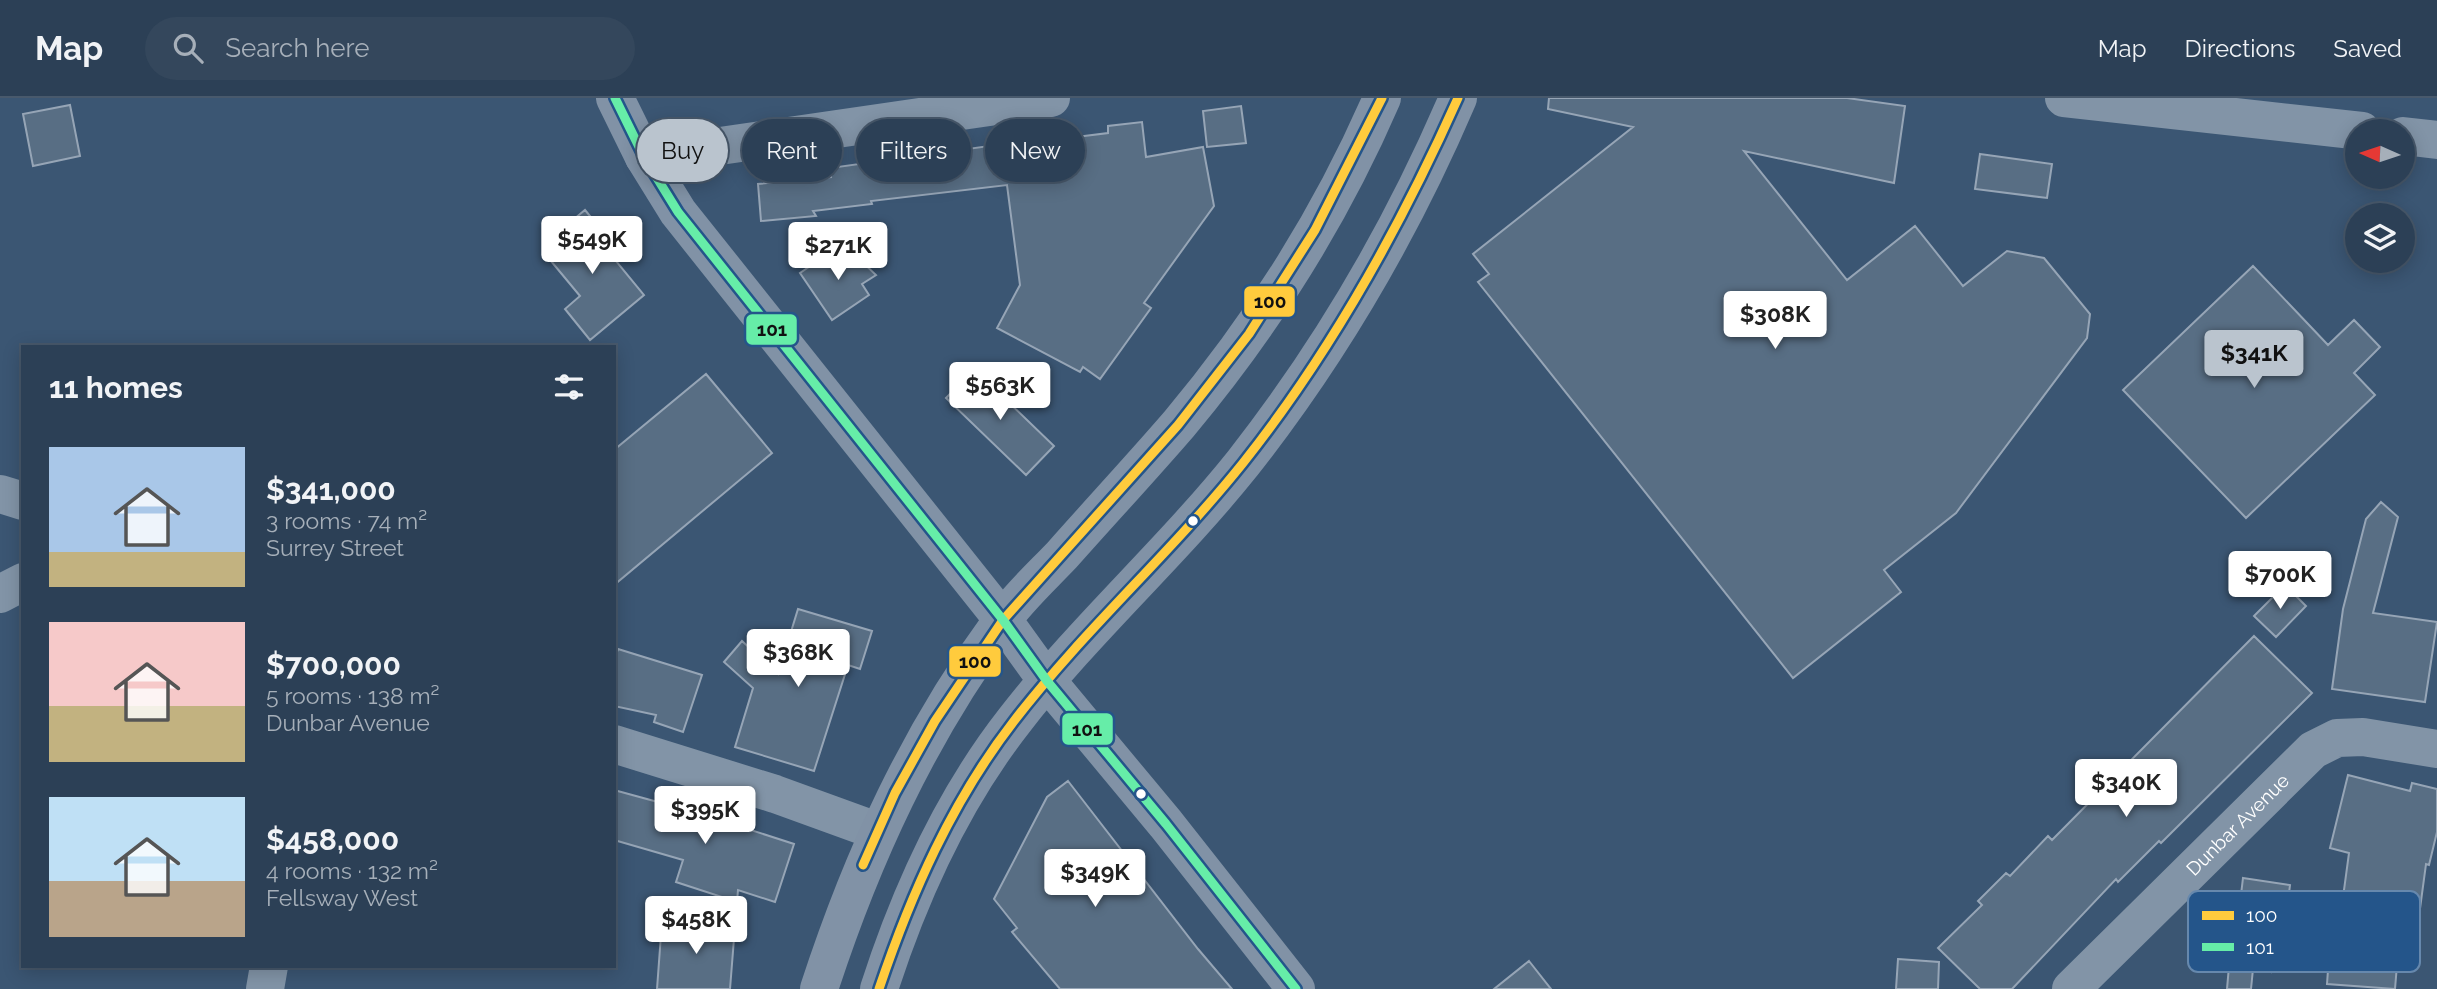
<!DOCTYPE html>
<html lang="en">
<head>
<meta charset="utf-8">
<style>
	:root { --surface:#2c4056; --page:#34475c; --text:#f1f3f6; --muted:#a6afb9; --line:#48596c; --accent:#bac4ce }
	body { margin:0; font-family:Raleway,sans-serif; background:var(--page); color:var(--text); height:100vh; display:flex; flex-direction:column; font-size:26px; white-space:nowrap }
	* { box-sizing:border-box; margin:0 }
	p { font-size:23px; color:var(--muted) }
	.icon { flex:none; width:38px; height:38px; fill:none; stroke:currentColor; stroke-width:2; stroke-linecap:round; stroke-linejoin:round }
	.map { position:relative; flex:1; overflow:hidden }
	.sheet { position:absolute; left:21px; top:247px; width:595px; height:623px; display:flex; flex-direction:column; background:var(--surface); border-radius:0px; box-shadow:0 4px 18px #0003,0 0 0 2px var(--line) }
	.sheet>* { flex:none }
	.hud { position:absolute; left:637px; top:21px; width:665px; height:63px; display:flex; gap:14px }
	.needle { width:46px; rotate:273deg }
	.fabs { position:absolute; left:2345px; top:21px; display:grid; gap:14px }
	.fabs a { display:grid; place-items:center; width:70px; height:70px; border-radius:50%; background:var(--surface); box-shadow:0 4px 18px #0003,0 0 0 2px var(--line); font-size:35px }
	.price { position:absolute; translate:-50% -60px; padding:0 16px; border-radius:7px; background:#fff; color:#222; font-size:23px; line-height:46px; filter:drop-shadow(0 2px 4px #0008) }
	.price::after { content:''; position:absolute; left:50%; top:42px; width:21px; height:16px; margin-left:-10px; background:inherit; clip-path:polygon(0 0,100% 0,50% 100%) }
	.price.active { background:var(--accent); color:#111 }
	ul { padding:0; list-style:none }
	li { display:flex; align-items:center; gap:21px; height:175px; padding:0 28px }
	li span { display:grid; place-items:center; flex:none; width:196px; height:140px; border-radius:0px; color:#555 }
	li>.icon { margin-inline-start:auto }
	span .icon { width:84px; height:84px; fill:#fffc; stroke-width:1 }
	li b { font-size:30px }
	h2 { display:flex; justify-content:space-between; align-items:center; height:84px; padding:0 28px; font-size:30px }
	.tag { padding:0 24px; border-radius:32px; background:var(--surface); box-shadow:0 4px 18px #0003,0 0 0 2px var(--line); font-size:24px; line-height:63px }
	.tag.active { background:var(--accent); color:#111 }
	header { display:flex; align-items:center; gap:42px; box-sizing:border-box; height:98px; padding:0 35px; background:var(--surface); border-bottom:2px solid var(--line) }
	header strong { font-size:33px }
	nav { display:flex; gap:38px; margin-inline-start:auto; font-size:24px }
	.search { width:490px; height:63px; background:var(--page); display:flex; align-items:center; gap:18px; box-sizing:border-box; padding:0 24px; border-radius:38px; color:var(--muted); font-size:26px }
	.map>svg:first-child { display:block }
	.building { fill:#586e84; stroke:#96a5b6; stroke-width:2 }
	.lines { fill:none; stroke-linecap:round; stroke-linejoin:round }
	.minor { stroke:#8294a7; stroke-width:38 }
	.major { stroke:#8192a6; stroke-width:38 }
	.bus-1-casing { stroke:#24558a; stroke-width:14 }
	.bus-2-casing { stroke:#24558a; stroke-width:14 }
	.bus-1 { stroke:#ffcb3d; stroke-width:9 }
	.bus-2 { stroke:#66eda8; stroke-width:9 }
	.bus-dot { fill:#fff; stroke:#24558a; stroke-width:2.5 }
	.labels { text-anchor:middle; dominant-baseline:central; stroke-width:5; stroke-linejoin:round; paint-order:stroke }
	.street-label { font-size:19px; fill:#fff; stroke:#24558a }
	.key { fill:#24558a; stroke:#6688ad; stroke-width:2 }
	.key-label { font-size:19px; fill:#fff }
	.line-badge { stroke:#24558a; stroke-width:2.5 }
	.pale-badge-label { font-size:19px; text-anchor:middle; font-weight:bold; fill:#111 }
</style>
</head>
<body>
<header>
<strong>Map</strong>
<div class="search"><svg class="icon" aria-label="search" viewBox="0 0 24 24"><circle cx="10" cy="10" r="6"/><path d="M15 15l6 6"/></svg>Search here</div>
<nav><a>Map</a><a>Directions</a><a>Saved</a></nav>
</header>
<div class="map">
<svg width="2437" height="891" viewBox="0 0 2437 891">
	<rect width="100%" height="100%" fill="#3b5673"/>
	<path class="building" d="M1549 0H1847L1905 8 1894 85 1744 53 1847 182 1915 128 1963 188 2007 153 2044 160 2090 216 2087 240 1956 415 1884 472 1901 494 1793 580 1478 184 1489 176 1473 156 1633 29 1548 11Z
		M70 7 80 58 33 68 23 16Z
		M1241 8 1246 45 1207 49 1203 13Z
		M1142 24 1146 59 1203 49 1214 108 1144 205 1151 210 1100 281 1083 269 1080 274 997 230 1020 187 1007 87 871 103 872 106 813 113 816 118 761 123 758 86 831 79 830 70 997 47V41L1035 36 1036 44 1108 35V28Z
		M1980 56 2052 66 2047 100 1975 91Z
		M585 112 609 141 602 146 644 197 590 242 565 211 580 198 546 157 556 148 550 141Z
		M837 150 847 164 856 158 876 177 862 186 869 197 832 222 800 175Z
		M2253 168 2328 247 2354 222 2380 249 2354 275 2375 297 2246 420 2123 292Z
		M974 271 1054 348 1026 377 946 300Z
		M706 276 772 355 614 487V352Z
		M2381 404 2398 419 2373 515 2437 524 2425 604 2332 591 2343 511 2366 421Z
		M2285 487 2306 508 2276 539 2254 518Z
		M798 511 872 533 860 571 848 567 814 673 735 649 753 590 724 564 742 543 778 576Z
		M2254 538 2312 595 2161 745 2159 743 2118 784 2116 781 2012 891H1980L1938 850 1982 807 1978 803 2006 775 2010 778 2048 738 2052 742Z
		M618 551 702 577 683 634 654 624 656 617 614 608V564Z
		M2348 677 2410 693 2412 685 2437 691V734L2429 767 2426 766 2417 833 2400 831 2395 891 2327 886 2329 858H2332L2334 844H2337L2349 755 2330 750Z
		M1068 683 1198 851 1232 891H1060L1012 834 1017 830 994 801 1047 699Z
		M614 692 698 715 704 700 734 710 729 725 794 746 775 804 738 792 737 804 676 784 683 762 614 742Z
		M2243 780 2290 787 2286 819 2279 818 2271 874 2253 871 2251 891H2227L2229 868 2201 863 2206 825 2237 830Z
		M662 823 735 828 730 891H657Z
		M1898 861 1939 864 1938 891H1896Z
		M1529 863 1551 891H1494Z"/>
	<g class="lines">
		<g class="minor">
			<path d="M2064 0 2362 33"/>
			<path d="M2403 38 2437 42"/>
			<path d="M644 59 1051 0"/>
			<path d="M0 396 23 403"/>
			<path d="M0 496 23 484"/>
			<path d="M614 646 775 696 877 733"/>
			<path d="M265 891 269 868"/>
			<path id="s1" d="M2071 891 2313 652 2337 640 2363 639 2437 651"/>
		</g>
		<path class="major" d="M615 0 644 59 678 114 1003 522 1047 583 1166 726 1296 891
			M819 891C862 759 918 637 1001 524 1018 500 1041 479 1062 457 1101 413 1141 370 1179 326 1262 227 1331 118 1382 0
			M879 891C909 798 953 701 1014 623 1084 532 1171 455 1243 365 1331 253 1402 131 1458 0"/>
		<g class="bus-1-casing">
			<path id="bus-1" d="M863 767 895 695 935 623 1003 522 1178 327 1249 236 1315 132 1382 0
				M879 891C911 796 952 703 1014 623 1084 532 1171 455 1243 365 1331 254 1400 130 1458 0"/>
		</g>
		<g class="bus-2-casing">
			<path id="bus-2" d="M615 0 644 59 678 114 1003 522 1047 583 1166 726 1296 891"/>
		</g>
		<use href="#bus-1" class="bus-1"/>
		<use href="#bus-2" class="bus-2"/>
	</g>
	<g class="bus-dot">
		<circle cx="1193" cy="423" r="6"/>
		<circle cx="1141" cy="696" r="6"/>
	</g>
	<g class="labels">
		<g class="street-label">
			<text stroke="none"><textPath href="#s1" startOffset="234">Dunbar Avenue</textPath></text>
		</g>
	</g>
	<rect x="2188" y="793" width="232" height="81" rx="10" class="key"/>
	<rect x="2202" y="813" width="32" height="9" fill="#ffcb3d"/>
	<rect x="2202" y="845" width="32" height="8" fill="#66eda8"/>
	<g class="key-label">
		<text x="2246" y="824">100</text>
		<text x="2246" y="856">101</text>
	</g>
	<g class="line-badge">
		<rect x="1243" y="187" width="53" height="33" rx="7" fill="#ffcb3d"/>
		<rect x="745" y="215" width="53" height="33" rx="7" fill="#66eda8"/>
		<rect x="948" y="547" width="54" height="33" rx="7" fill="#ffcb3d"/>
		<rect x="1061" y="614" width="53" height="34" rx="7" fill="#66eda8"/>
	</g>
	<g class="pale-badge-label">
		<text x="1270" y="210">100</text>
		<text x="772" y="238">101</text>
		<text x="975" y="570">100</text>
		<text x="1087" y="638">101</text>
	</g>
</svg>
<div class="fabs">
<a><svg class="needle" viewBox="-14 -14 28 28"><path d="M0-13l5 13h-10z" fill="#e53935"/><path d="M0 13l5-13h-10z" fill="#a6afb9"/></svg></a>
<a><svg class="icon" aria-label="layers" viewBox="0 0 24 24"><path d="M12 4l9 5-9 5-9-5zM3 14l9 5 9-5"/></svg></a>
</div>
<b class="price" style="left:592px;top:178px">$549K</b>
<b class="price" style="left:838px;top:184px">$271K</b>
<b class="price" style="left:1775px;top:253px">$308K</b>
<b class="price active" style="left:2254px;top:292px">$341K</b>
<b class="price" style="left:1000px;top:324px">$563K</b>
<b class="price" style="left:2280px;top:513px">$700K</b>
<b class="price" style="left:798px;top:591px">$368K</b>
<b class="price" style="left:2126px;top:721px">$340K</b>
<b class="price" style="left:705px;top:748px">$395K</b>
<b class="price" style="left:1095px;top:811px">$349K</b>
<b class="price" style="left:696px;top:858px">$458K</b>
<div class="hud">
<a class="tag active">Buy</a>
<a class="tag">Rent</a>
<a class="tag">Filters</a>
<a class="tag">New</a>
</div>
<section class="sheet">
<h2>11 homes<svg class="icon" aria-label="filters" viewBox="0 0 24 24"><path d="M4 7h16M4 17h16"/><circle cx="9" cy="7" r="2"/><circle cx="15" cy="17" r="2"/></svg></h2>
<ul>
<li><span style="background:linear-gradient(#a9c7e8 75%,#c2b280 0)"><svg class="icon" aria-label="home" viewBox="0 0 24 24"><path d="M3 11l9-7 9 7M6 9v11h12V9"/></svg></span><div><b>$341,000</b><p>3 rooms · 74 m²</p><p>Surrey Street</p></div></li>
<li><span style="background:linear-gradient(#f6c9c9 60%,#c2b280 0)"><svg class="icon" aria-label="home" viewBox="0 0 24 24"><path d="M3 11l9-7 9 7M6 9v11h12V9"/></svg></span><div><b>$700,000</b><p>5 rooms · 138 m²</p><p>Dunbar Avenue</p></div></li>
<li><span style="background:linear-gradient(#bfe0f5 60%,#b9a48a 0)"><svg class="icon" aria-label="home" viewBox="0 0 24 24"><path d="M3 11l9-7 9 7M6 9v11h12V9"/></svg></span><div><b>$458,000</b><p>4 rooms · 132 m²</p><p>Fellsway West</p></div></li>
</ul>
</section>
</div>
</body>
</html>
